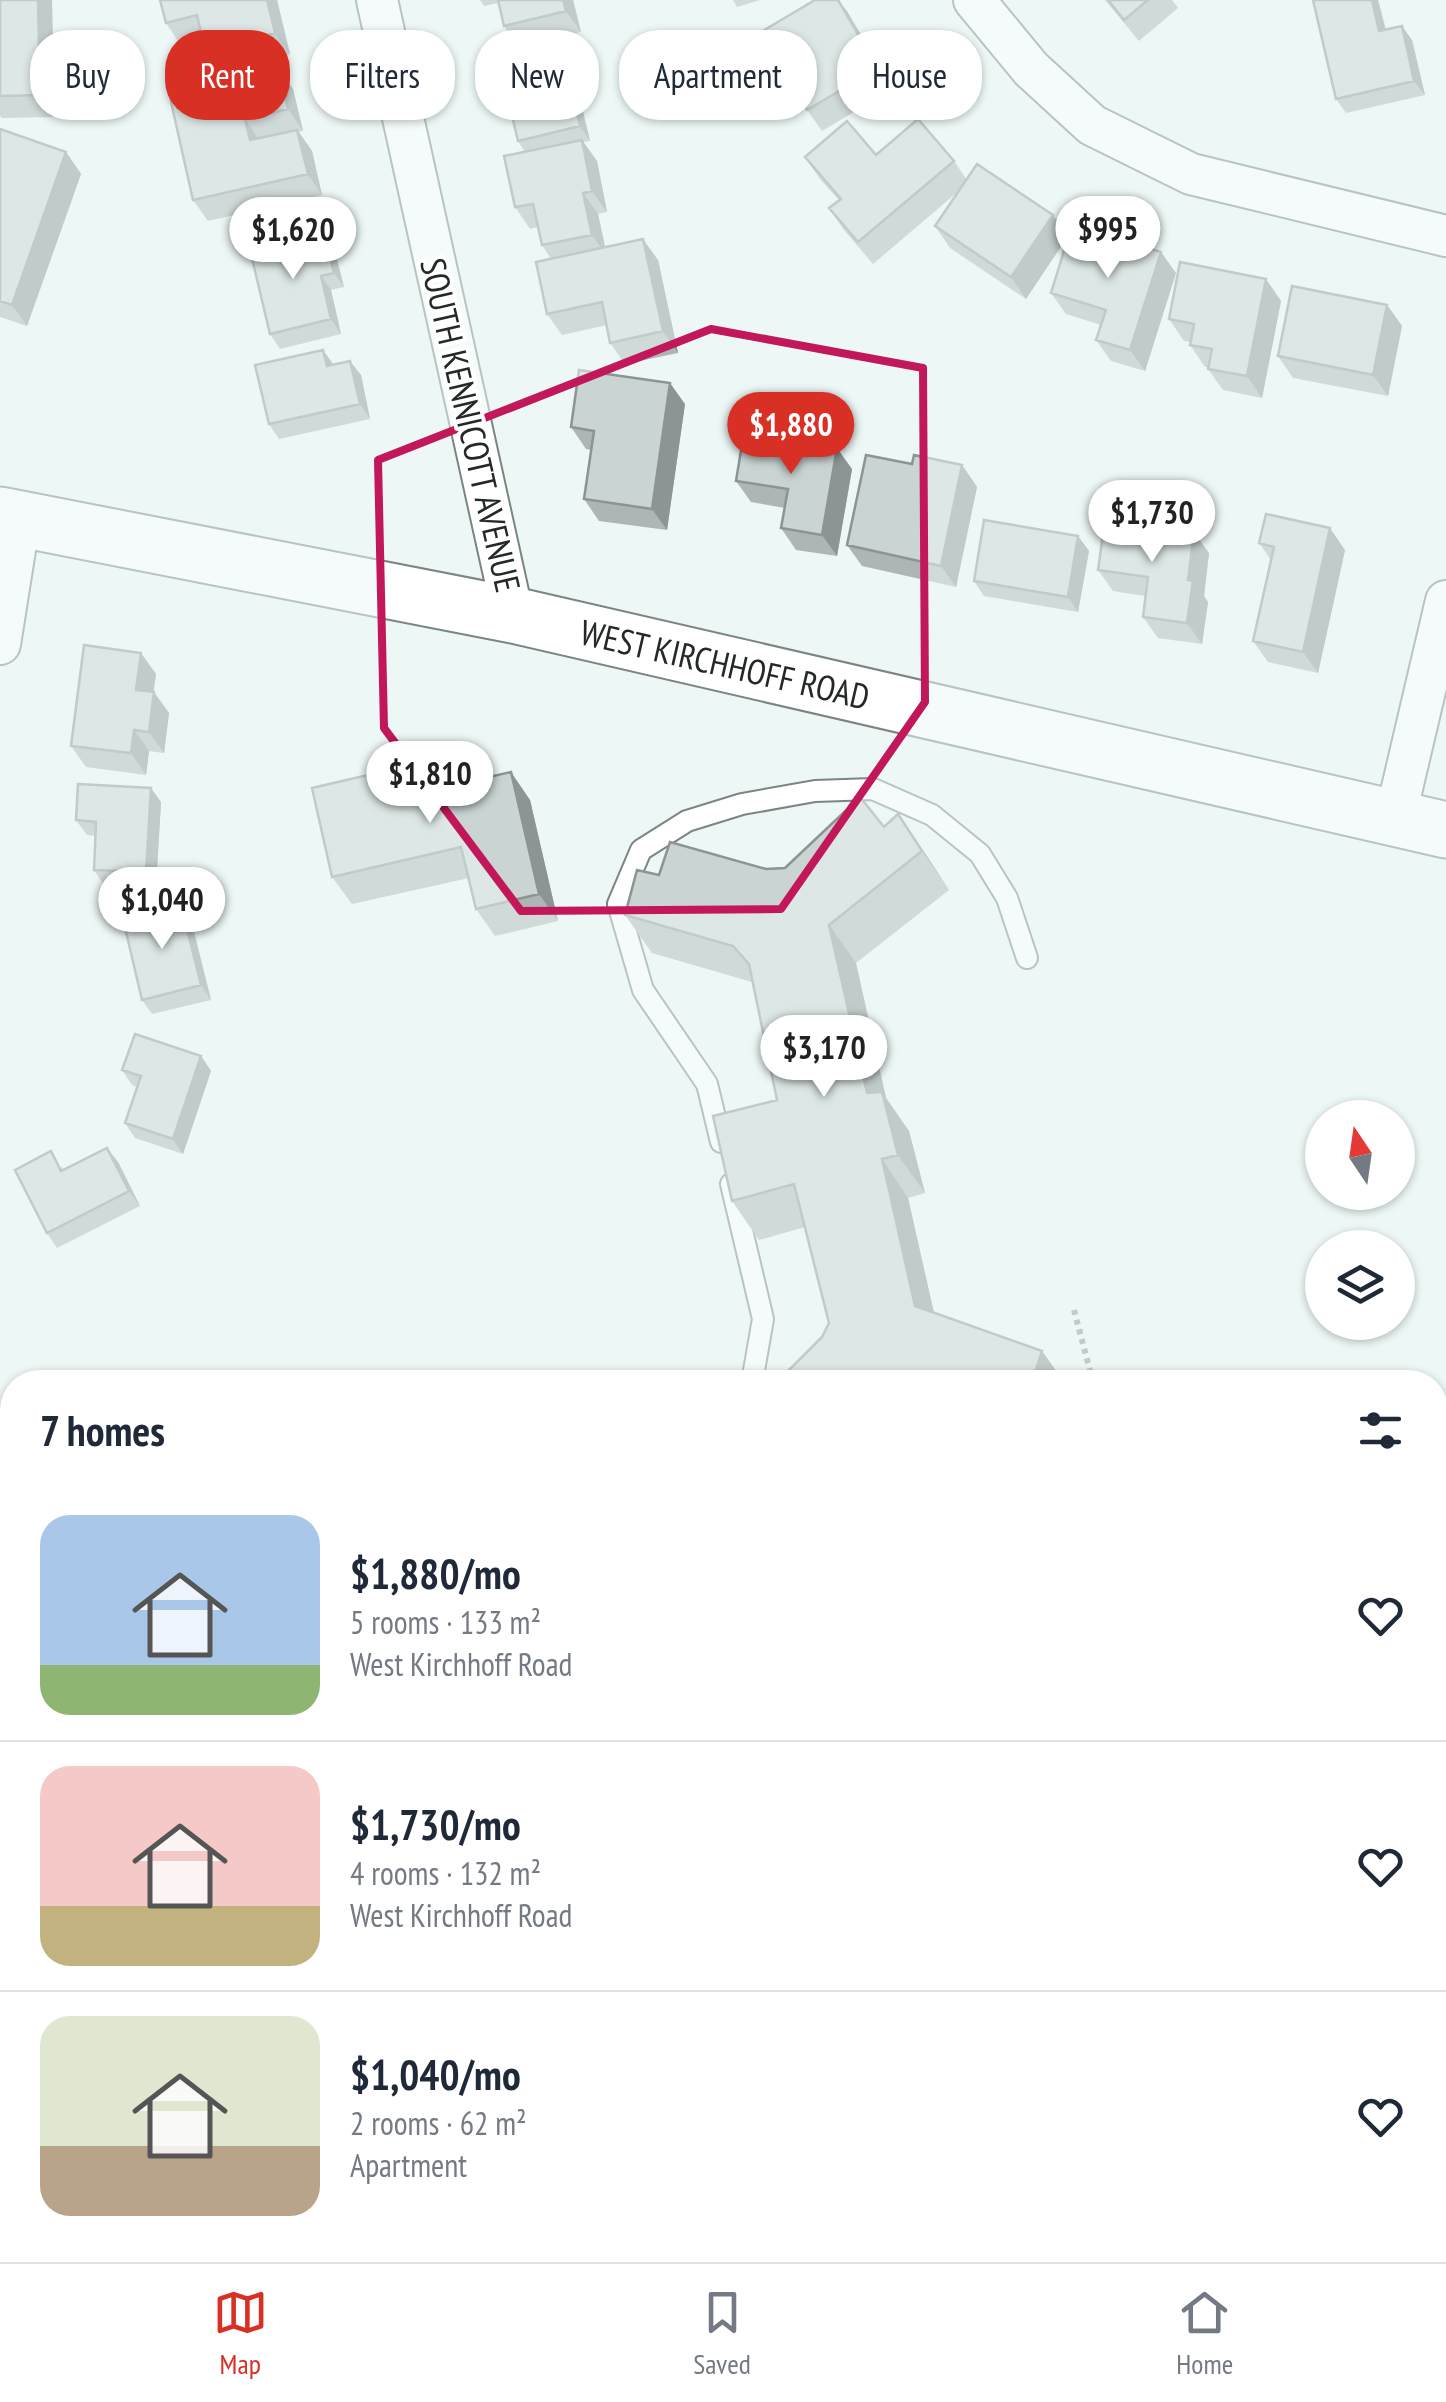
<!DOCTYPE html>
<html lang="en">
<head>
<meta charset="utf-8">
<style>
	:root { --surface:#fff; --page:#f6f6f7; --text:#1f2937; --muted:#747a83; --line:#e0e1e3; --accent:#d93025 }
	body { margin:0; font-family:"PT Sans Narrow",sans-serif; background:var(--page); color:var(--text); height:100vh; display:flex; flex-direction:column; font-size:38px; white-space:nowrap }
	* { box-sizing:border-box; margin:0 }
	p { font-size:32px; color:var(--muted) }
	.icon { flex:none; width:55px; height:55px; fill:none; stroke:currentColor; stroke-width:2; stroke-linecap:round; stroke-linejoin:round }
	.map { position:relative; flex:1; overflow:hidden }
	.drawer { position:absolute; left:0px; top:1370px; width:1448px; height:892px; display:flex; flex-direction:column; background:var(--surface); border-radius:40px 40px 0 0; box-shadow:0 2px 8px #0004 }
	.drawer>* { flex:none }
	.guide { position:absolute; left:30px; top:30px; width:1388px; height:90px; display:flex; gap:20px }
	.needle { width:65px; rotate:347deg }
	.buttons { position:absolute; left:1305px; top:1100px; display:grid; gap:20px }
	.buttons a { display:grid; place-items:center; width:110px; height:110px; border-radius:50%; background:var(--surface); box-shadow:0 2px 8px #0004; font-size:50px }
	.price { position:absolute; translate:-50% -85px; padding:0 22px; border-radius:35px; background:#fff; color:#222; font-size:32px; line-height:65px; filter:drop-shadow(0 2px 5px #0008) }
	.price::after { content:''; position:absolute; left:50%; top:60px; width:30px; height:22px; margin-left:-15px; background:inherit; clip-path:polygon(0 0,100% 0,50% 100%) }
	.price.on { background:var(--accent); color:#fff }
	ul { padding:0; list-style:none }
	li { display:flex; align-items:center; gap:30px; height:250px; padding:0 40px }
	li+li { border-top:2px solid var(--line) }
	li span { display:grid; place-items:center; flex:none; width:280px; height:200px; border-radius:30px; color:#555 }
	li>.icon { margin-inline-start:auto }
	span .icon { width:120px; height:120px; fill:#fffc; stroke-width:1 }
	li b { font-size:42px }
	h2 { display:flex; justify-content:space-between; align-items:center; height:120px; padding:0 40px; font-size:42px }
	.tag { padding:0 35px; border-radius:40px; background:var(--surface); box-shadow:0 2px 8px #0004; font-size:35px; line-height:90px }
	.tag.on { background:var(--accent); color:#fff }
	.tab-bar { display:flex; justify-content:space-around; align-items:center; height:140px; border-top:2px solid var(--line); background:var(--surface); font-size:28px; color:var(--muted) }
	.tab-bar a { display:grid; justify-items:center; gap:5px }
	.tab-bar .on { color:var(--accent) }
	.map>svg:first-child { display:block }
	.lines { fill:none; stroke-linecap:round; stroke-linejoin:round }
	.lane-casing { stroke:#7b8584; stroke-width:24 }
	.street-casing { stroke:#7b8584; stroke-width:44 }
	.secondary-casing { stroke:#7b8584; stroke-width:59 }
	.path { stroke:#8e9696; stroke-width:6; stroke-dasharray:5 5; stroke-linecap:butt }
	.lane { stroke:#fff; stroke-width:20 }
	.street { stroke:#fff; stroke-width:40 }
	.secondary { stroke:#fff; stroke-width:55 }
	.wall { fill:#adb6b5 }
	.shaded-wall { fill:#8d9494 }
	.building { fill:#c9d4d3; stroke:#8d9494; stroke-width:2.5 }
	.marked { fill:none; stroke:#c2185b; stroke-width:8; stroke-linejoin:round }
	.labels { text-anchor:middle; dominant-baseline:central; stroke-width:8; stroke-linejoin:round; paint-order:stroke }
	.street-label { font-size:35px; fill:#242828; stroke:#fff }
</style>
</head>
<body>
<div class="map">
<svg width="1446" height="2262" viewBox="0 0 1446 2262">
	<rect width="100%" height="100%" fill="#ecf7f6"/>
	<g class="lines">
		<g class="lane-casing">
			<path id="lane" d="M721 1142 707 1084 643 990 618 904 641 850 687 821 742 804 815 791 873 789 932 815 980 854 1007 898 1027 958
				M731 1184 763 1319 752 1382"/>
		</g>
		<g class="street-casing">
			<path id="street" d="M377 0 513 615
				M974 0 1031 69 1092 125 1191 174 1446 236
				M0 644 20 518
				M1395 818 1446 601"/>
		</g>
		<g class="secondary-casing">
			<path id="secondary" d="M0 515 513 615 1446 830"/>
		</g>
		<path class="path" d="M1074 1310 1093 1382"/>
		<use href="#lane" class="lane"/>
		<use href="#street" class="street"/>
		<use href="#secondary" class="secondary"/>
	</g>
	<path class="wall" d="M0 0 55 117 2 118 0 116Z
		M160 0H277L290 54 220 71 205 50 203 39 180 44 166 23Z
		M480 0H573L581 32 519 48 504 26 498 3 484 6Z
		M733 0H760L737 7Z
		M815 0H839L893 89 822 131 803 104 788 113 773 92Z
		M1105 0H1172L1178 8 1139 41Z
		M1313 0H1378L1386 29 1412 40 1425 95 1346 113 1336 99Z
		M560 42 570 57 590 141 583 142 597 161 607 212 598 214 605 247 658 260 678 353 625 364 610 343 607 325 562 335 547 314 551 259 542 245 538 227 530 229 515 207 525 152 518 141 511 111 508 112 497 98Z
		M278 68 293 89 303 131 299 132 312 151 322 195 208 221 193 200Z
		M0 129 66 152 81 174 27 326 0 317Z
		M876 155 954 161 967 180 1068 236 1026 299 950 248 935 226 960 190 873 264 844 230 829 208 839 200 820 179 805 157Z
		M324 233 334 248 344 287 331 290 341 334 280 349 270 334Z
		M1176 273 1145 371 1111 361 1096 340 1101 325 1066 314 1051 293Z
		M1281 301 1262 398 1223 390 1208 369V367H1205L1190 345V342L1184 341 1169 319Z
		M1387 305 1402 326 1388 396 1293 378 1278 356Z
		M333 364 361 375 370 419 279 439 269 424Z
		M685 404 667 530 599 521 584 499 591 450 586 449 571 427Z
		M912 464 962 465 977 487 956 587 862 566 847 545Z
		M852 469 837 556 796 550 781 528 785 508 751 502 736 481Z
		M1078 536 1089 551 1078 612 984 596 974 581Z
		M1259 543 1345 550 1318 673 1268 662 1253 641 1271 560Z
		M1209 553 1204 596 1208 602 1202 644 1158 638 1143 617 1145 596 1113 591 1098 570Z
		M156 674 153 692 169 713 164 753 149 751 146 775 86 767 71 746Z
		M464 783 530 800 558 921 495 936 476 909 469 878 352 904 332 877Z
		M161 802 156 887 104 885 94 870 96 836 87 835 76 820Z
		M884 827 925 853 949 890 856 963 886 1098 909 1131 925 1193 908 1198 934 1313 1042 1351 1064 1382H777L822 1337 829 1323 805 1227 759 1240 732 1201 777 1100 752 982 652 953 625 915 659 875 785 868Z
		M191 920 211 1000 152 1014 142 1000Z
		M201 1056 211 1071 183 1154 135 1138 125 1123 137 1087 132 1085 122 1070Z
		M118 1162 140 1206 57 1248 47 1233 61 1166 63 1170Z
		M1446 1613V2072L1435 2075V1615Z"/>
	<path class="shaded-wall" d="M38 0H52L55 117 40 95Z
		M267 0H277L290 54 275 33Z
		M563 0H573L581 32 566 11Z
		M838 0 847 11 893 89 878 68Z
		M1372 0H1378L1389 45 1379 31Z
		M1402 26 1412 40 1425 95 1414 81Z
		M560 42 570 57 590 141 580 126Z
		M278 68 293 89 303 131 288 109Z
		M245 119 260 141 250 140Z
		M297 130 312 151 322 195 308 174Z
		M582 140 597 161 607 212 592 191Z
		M66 152 81 174 27 326 12 305Z
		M583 193 598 214 607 256 592 235Z
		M1053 215 1068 236 1026 299 1011 277Z
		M324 233 334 248 344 287 334 273Z
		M643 239 658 260 678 353 663 331Z
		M1161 252 1176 273 1145 371 1130 350Z
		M321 276 331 290 341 334 331 319Z
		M1266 279 1281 301 1262 398 1247 376Z
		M1387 305 1402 326 1388 396 1373 375Z
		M323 350 333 364 327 366Z
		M350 361 361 375 370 419 360 404Z
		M670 383 685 404 667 530 652 509Z
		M837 448 852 469 837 556 822 535Z
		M962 465 977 487 956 587 941 566Z
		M1330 528 1345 550 1318 673 1303 652Z
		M1194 532 1209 553 1204 596 1208 602 1202 644 1187 623 1188 580Z
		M1078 536 1089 551 1078 612 1068 597Z
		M141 653 156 674 151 711 136 690Z
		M154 692 169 713 164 753 149 732Z
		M134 730 149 751 146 775 131 753Z
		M446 757 465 785H453Z
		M511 772 530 800 558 921 539 894Z
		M151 788 161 802 156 887 146 872Z
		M898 814 925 853 949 890 922 851Z
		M181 905 191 920 211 1000 201 985Z
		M829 925 856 963 886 1098 909 1131 925 1193 898 1155 867 1093Z
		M201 1056 211 1071 183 1154 173 1139Z
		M107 1148 118 1162 140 1206 129 1191Z
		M882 1159 908 1198 941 1344 915 1306Z
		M1042 1351 1064 1382H1032Z"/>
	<path class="building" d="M0 0H38L40 95 0 96Z
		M160 0H267L275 33 205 50 197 15 166 23Z
		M498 0H563L566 11 504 26Z
		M815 0H838L878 68 807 110 790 81 773 92 744 42Z
		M1108 0H1148L1124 20Z
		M1313 0H1372L1379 31 1402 26 1414 81 1336 99Z
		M560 42 580 126 518 141 507 95 497 98 489 60Z
		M278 68 288 109 245 119 250 140 297 130 308 174 193 200 169 93Z
		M918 119 954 161 858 242 829 208 841 199 805 157 847 121 876 155Z
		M0 129 66 152 12 305 0 301Z
		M582 140 592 191 583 193 592 235 542 245 533 204 515 207 504 156Z
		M977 164 1053 215 1011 277 935 226Z
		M1072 225 1161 252 1130 350 1096 340 1106 310 1051 293Z
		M324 233 334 273 321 276 331 319 270 334 250 250Z
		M643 239 663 331 610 343 602 302 547 314 536 262Z
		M1180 262 1266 279 1247 376 1208 369 1212 349 1190 345 1194 324 1169 319Z
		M1292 286 1387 305 1373 375 1278 356Z
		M323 350 327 366 350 361 360 404 269 424 255 365Z
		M579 370 670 383 652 509 584 499 594 431 571 427Z
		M744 432 837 448 822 535 781 528 788 489 736 481Z
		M866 455 912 464 914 455 962 465 941 566 847 545Z
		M1266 514 1330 528 1303 652 1253 641 1274 547 1259 543Z
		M984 520 1078 536 1068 597 974 581Z
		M1105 520 1194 532 1188 580 1193 581 1187 623 1143 617 1148 577 1098 570Z
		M84 645 141 653 136 690 154 692 149 732 134 730 131 753 71 746Z
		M446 757 453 785 511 772 539 894 476 909 461 847 332 877 312 788Z
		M78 784 151 788 146 872 94 870 96 822 76 820Z
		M860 797 884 827 898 814 922 851 829 925 867 1093 882 1092 898 1155 882 1159 915 1306 1042 1351 1032 1382H777L822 1337 829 1323 794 1184 732 1201 713 1116 777 1100 749 964 733 946 625 915 637 870 659 875 670 842 766 869 785 868Z
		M181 905 201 985 142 1000 123 919Z
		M135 1034 201 1056 173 1139 125 1123 141 1076 122 1070Z
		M107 1148 129 1191 47 1233 15 1170 51 1151 61 1171Z
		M1446 1613V2040L1435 2043V1615Z"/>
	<path d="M0 0H1446V2262H0ZM711 329 923 368 925 702 781 909 521 911 384 728 378 460Z" fill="#ecf7f6" fill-opacity=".55" fill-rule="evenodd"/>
	<path class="marked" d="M711 329 923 368 925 702 781 909 521 911 384 728 378 460Z"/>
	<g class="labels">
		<g class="street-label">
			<text transform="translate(471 425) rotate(77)">SOUTH KENNICOTT AVENUE</text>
			<text transform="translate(725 664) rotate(13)">WEST KIRCHHOFF ROAD</text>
		</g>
	</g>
</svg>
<div class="buttons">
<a><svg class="needle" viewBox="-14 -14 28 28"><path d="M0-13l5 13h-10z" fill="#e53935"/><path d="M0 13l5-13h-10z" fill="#747a83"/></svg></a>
<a><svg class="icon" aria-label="layers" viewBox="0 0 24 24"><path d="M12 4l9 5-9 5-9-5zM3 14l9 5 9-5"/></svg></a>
</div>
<b class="price" style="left:1108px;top:281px">$995</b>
<b class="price" style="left:293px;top:282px">$1,620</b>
<b class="price on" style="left:791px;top:477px">$1,880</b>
<b class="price" style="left:1152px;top:565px">$1,730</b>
<b class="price" style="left:430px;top:826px">$1,810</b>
<b class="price" style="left:162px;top:952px">$1,040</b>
<b class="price" style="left:824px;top:1100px">$3,170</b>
<div class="guide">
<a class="tag">Buy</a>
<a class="tag on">Rent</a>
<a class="tag">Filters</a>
<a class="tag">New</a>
<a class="tag">Apartment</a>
<a class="tag">House</a>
</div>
<section class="drawer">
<h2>7 homes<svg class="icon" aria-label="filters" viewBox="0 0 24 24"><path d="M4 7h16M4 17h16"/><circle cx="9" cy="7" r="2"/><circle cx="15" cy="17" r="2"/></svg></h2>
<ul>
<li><span style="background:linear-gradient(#a9c7e8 75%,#8fb573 0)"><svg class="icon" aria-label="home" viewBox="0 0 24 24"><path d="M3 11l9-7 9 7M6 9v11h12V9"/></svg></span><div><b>$1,880/mo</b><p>5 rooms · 133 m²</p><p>West Kirchhoff Road</p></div><svg class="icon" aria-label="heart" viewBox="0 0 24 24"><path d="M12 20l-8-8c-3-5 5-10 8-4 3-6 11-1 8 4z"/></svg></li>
<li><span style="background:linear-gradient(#f6c9c9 70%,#c2b280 0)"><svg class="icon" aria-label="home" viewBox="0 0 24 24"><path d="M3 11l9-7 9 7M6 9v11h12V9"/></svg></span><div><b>$1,730/mo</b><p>4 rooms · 132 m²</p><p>West Kirchhoff Road</p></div><svg class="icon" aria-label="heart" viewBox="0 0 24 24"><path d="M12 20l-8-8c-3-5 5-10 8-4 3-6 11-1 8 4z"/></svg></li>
<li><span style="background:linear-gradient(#dfe7d0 65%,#b9a48a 0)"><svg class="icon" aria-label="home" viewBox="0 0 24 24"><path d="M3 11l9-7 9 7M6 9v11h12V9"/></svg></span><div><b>$1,040/mo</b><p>2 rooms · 62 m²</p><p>Apartment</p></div><svg class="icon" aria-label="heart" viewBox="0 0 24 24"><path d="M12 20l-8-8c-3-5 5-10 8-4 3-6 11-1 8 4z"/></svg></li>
</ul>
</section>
</div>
<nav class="tab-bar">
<a class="on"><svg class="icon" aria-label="map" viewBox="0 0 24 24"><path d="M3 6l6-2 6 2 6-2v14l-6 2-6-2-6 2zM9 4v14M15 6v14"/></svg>Map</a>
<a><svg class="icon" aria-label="saved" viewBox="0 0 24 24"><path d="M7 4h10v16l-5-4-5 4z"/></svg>Saved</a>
<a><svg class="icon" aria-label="home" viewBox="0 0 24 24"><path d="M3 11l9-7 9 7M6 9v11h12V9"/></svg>Home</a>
</nav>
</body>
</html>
